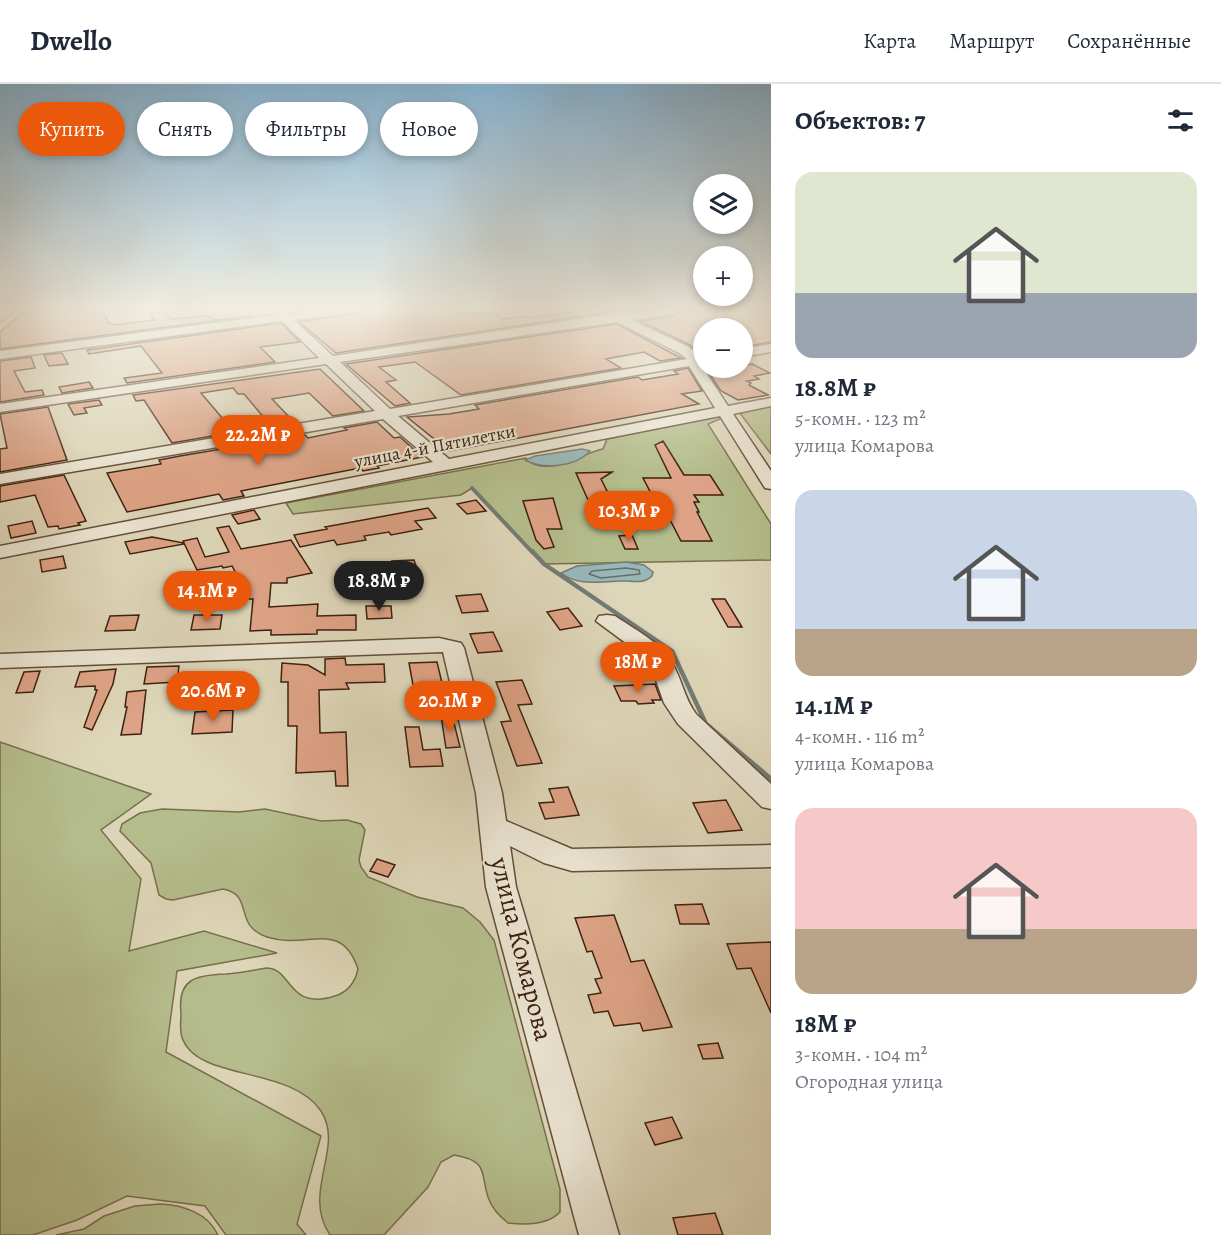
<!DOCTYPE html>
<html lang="ru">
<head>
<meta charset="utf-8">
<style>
	:root { --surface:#fff; --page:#f6f6f7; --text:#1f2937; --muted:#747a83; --line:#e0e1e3; --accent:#ea580c }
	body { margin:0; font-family:Alegreya,serif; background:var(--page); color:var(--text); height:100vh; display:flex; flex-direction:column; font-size:22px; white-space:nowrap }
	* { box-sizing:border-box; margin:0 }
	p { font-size:20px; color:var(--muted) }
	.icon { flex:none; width:33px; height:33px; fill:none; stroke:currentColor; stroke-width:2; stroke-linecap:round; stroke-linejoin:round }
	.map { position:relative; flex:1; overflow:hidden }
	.side { display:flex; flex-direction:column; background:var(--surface); width:450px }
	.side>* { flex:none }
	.guide { position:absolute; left:18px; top:18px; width:570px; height:54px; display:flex; gap:12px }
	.tools { position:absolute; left:693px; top:90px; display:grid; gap:12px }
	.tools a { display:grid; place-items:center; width:60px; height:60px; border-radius:50%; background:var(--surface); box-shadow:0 3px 9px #0003; font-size:30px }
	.price { position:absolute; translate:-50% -51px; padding:0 14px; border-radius:21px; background:var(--accent); color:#fff; font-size:20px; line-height:39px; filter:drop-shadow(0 2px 3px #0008) }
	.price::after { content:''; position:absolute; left:50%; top:36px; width:18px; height:14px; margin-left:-9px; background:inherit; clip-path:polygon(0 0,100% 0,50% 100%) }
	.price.current { background:#222; color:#fff }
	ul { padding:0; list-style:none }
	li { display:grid; align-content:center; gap:12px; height:318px; padding:0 24px }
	li span { display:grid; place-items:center; height:186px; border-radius:18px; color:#555 }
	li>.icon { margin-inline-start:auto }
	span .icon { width:108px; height:108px; fill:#fffc; stroke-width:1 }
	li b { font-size:26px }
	h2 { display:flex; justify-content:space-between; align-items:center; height:72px; padding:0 24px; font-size:26px }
	.tag { padding:0 21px; border-radius:27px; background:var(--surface); box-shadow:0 3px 9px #0003; font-size:21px; line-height:54px }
	.tag.current { background:var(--accent); color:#fff }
	header { display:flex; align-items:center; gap:36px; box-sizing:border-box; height:84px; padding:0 30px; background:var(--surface); border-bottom:2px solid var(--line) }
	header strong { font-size:28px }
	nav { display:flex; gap:33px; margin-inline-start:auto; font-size:21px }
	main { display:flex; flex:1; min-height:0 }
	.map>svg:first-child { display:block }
	.green { fill:#b5bd8c; stroke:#796f4d; stroke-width:1.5 }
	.water { fill:#97b7b9; stroke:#737b75; stroke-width:1.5 }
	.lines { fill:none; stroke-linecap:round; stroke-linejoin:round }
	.shore { stroke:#6a6c64; stroke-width:1.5 }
	.stream-far2 { stroke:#737b75; stroke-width:4 }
	.stream-far1 { stroke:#737b75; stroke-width:4.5 }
	.stream { stroke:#737b75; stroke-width:5 }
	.building { fill:#dea386; stroke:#3d210e; stroke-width:1.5; fill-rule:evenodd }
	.minor-casing { stroke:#654e39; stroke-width:3 }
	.major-casing { stroke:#3d210e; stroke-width:3 }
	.minor { fill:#eae4d2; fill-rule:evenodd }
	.major { fill:#dfbb7c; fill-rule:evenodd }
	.labels { text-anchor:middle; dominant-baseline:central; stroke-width:4.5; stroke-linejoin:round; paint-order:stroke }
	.far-street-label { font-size:18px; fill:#3d210e; stroke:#eae4d2 }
	.near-street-label { font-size:27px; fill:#3d210e; stroke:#eae4d2 }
</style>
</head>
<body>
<header>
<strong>Dwello</strong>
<nav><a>Карта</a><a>Маршрут</a><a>Сохранённые</a></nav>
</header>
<main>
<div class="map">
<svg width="771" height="1151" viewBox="0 0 771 1151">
	<rect width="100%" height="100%" fill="#ded6b9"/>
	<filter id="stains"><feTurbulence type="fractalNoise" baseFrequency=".00333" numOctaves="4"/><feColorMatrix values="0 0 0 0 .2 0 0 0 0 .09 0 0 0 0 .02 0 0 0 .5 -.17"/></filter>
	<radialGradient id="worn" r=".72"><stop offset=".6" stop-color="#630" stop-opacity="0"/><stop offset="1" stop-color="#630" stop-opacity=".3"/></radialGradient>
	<path class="green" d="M771 321V370L739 328Z
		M717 332 720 335 708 340 771 440V476L544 480 472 404 461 411 293 430 286 419 526 374C544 396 584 368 603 365L607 355Z
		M0 658 151 710 101 746 141 795 129 867 204 847 277 869 177 887 166 968 321 1052 297 1140 306 1151H226L205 1122 127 1112 77 1136 33 1151H0Z
		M162 725 239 728 265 725 321 737 347 736 361 740 365 746 359 776 361 783 368 793 417 813 463 824 480 838 494 856 560 1105V1128C548 1141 525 1141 508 1139 499 1132 492 1125 488 1113 480 1088 489 1077 454 1071L441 1078 428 1103 384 1151H330C301 1108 345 1064 321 1027 291 982 200 997 183 956 179 948 181 938 181 929 177 894 197 891 226 890 240 889 254 886 267 884 293 885 287 927 335 912 348 908 355 899 358 885 341 834 307 866 267 853 232 841 255 811 223 805L173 816 166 815 159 811 151 779 120 747 122 740 140 729Z
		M160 1120C183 1121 208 1129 218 1151H56L84 1145 104 1132 135 1122Z"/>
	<path class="water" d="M582 365 590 367C576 383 543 386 525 376L535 372Z
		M626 478 644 481 653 488 652 492C643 501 632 496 621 497 601 497 579 503 561 489L577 482Z"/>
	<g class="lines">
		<path class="shore" d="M626 484 639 486 640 490 601 494 589 490 592 487Z"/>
		<path class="stream-far2" d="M472 404 533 469"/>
		<path class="stream-far1" d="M532 467 544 480 672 567 706 640 710 643"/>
		<path class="stream" d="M708 642 771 695"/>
	</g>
	<path class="building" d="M30 226H102L109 239 115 241 154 236 149 229 164 228 171 235 205 232 219 236 251 232 0 265V248L21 230H28Z
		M376 226H457V229H493L503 235 523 232 527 234 586 226H641L617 227 336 269 299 238Z
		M681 226H771V258L742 263V244H704V270L701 271 690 261 640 237 673 232Z
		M281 239 300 258 260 263 275 278 127 299 124 294 162 289 141 262 89 270 87 266Z
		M617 240 681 274 660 277 644 268 606 275 621 284 461 311 415 278 379 283 396 296 386 298 410 319 395 322 346 280Z
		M62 269 68 280 49 282 44 271Z
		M31 273 35 284 14 287 25 308 42 306 44 311 0 318V277Z
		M752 280 770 289 754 292 759 295 747 297 751 299 749 301 768 311 738 316 721 307 708 288Z
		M688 284 702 307 682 310 699 320 449 367 407 333 449 330 479 325 475 321 638 293 642 296 678 290 674 287Z
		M320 285 364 327 333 332 309 309 272 315 294 338 172 359 144 316 136 317 133 311ZM233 304 238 310H244L266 336 229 342 201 309Z
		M89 298 93 304 62 309 59 303Z
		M99 316 102 321 84 324 87 329 74 331 68 320Z
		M48 323 67 376 0 388V365L7 364 0 330Z
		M377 338 394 354 400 353 422 373 377 382 379 384 363 387 360 384 241 407 244 412 223 416 219 410 127 428 107 389 161 380 159 376 180 372 305 351 308 354 347 346 344 344Z
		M663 357 684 391H710L723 411H694L699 418H694L699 428H697L712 457H681L668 432H663L643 394H671L655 361Z
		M612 388 601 395 611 415 588 416 576 389Z
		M64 391 86 437 78 439 80 441 59 445 58 442 48 443 35 411 0 418V402Z
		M553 414 562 445H547L554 463 544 465 536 456 523 417Z
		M476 416 486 427 467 430 457 420Z
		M428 424 436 434 415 437 422 445 391 451 389 448 364 452 366 456 337 461 334 456 300 463 294 451 327 445 325 443Z
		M254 426 260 435 238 440 232 431Z
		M32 437 36 449 11 454 8 442Z
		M229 442 241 465 291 456 312 489 287 494V499H271L269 523 318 520 317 532 356 531V546H317V550L271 551V546L250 547 253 515H241L242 501 232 482 223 484 222 482 197 486 183 457 197 454 205 473 229 468 217 444Z
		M632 451 638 465H625L619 452Z
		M152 453 184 459V460L130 470 125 458Z
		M63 472 66 484 42 488 40 476Z
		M414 476 418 488 396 490 392 477Z
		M481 510 488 527 462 529 456 512Z
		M712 515H725L742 543H728Z
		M366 522H391L392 534 367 535Z
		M568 524 582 542 560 546 547 528Z
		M139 531 135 546 105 547 110 532Z
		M194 531H222L220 545 191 546Z
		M493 548 502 567 478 569 470 550Z
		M345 574 346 581 384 580 385 598 346 599 349 605 319 606 320 649 346 648 348 702H336L335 687 296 689 297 642H288V598H281L282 579 308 581 325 591V575Z
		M437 578 442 599 413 601 409 579Z
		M179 582 177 598 144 600 147 583Z
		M116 585 113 600 92 646 84 643 97 606H95V602L75 603 80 588Z
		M40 587 33 608 16 609 24 588Z
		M522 596 532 620 518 621 542 679 517 682 501 638 511 637 496 598Z
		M655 600 661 616H652L654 619 638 620 636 617H621L614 602Z
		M146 606 141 650 121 651 127 623H125L127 608Z
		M233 626 232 648 192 650 195 628Z
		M452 631 460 663 446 664 441 632Z
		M405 643H419L423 666 440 665 443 682 410 683Z
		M568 703 579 731 545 735 539 719 554 718 549 705Z
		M726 716 742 746 708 749 693 719Z
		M377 775 395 781 388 793 370 787Z
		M702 820 709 840H680L675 821Z
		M614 831 631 878 644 876 672 943 643 947 640 939 614 942 608 927 594 929 588 911 601 909 595 895 602 894 592 867 587 868 575 834Z
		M771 858V929L751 884 737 885 727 860Z
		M718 959 723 974 703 975 698 961Z
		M672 1033 682 1054 655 1061 645 1039Z
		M715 1129 723 1151H678L673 1134Z"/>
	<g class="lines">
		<g class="minor-casing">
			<path id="minor" d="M273 226H283L288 230 318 226H348L342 230 294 236 333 272 617 229 679 226 673 230 632 236 689 263 700 273 704 272 703 284 728 322 771 314V322L733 330 771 387V405L765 404 720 332 0 474V462L433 378 383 335 0 400V390L375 327 326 280 0 328V320L319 274 282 237 0 275V267L276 231ZM617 238 679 269 687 275 390 325 340 278ZM689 282 715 324 449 375 398 332Z
				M771 260V268L742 273V265Z
				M607 531 615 532C634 545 660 558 672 579 682 595 684 614 696 630L771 700V725L762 723 678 640 664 619 651 582 638 568 596 537 599 532Z
				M439 554 461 559 464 564 502 709 506 737 572 765 771 761V783L572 787 544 779 510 762 516 803 619 1151H579L486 803 476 709 443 568 0 584V570Z"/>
		</g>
		<g class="major-casing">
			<path id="major" d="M0 226H15L5 235 0 237Z"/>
		</g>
		<use href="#minor" class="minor"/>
		<use href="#major" class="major"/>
	</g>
	<linearGradient id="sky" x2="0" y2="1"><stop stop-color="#87b5d5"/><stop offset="0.58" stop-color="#f0ede0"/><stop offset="1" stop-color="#f0ede0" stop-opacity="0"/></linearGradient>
	<rect width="771" height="387" fill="url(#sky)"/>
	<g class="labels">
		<g class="far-street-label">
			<text transform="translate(435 362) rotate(-11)">улица 4-й Пятилетки</text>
		</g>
		<g class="near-street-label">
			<text transform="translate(522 865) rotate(76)">улица Комарова</text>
		</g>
	</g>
	<rect width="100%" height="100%" filter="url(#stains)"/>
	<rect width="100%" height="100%" fill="url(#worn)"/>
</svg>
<div class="tools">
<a><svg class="icon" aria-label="layers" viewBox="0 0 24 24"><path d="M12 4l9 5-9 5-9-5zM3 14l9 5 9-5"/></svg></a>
<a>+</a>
<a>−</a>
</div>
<b class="price" style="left:258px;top:382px">22.2M ₽</b>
<b class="price" style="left:629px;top:458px">10.3M ₽</b>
<b class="price current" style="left:379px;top:528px">18.8M ₽</b>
<b class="price" style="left:207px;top:538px">14.1M ₽</b>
<b class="price" style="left:638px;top:609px">18M ₽</b>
<b class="price" style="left:213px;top:638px">20.6M ₽</b>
<b class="price" style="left:450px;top:648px">20.1M ₽</b>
<div class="guide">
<a class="tag current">Купить</a>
<a class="tag">Снять</a>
<a class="tag">Фильтры</a>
<a class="tag">Новое</a>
</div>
</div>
<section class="side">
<h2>Объектов: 7<svg class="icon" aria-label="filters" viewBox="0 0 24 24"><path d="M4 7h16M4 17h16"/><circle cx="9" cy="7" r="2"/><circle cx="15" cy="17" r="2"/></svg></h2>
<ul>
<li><span style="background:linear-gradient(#dfe7d0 65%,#9aa5b1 0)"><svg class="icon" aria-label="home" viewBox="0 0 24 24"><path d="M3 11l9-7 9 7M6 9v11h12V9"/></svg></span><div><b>18.8M ₽</b><p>5-комн. · 123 m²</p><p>улица Комарова</p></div></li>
<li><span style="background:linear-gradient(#c9d6e8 75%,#b9a48a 0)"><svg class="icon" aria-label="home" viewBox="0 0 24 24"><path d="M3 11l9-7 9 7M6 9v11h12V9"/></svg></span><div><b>14.1M ₽</b><p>4-комн. · 116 m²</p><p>улица Комарова</p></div></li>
<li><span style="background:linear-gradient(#f6c9c9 65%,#b9a48a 0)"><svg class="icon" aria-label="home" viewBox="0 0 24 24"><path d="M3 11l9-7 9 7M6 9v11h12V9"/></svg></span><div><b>18M ₽</b><p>3-комн. · 104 m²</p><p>Огородная улица</p></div></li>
</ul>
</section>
</main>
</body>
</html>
